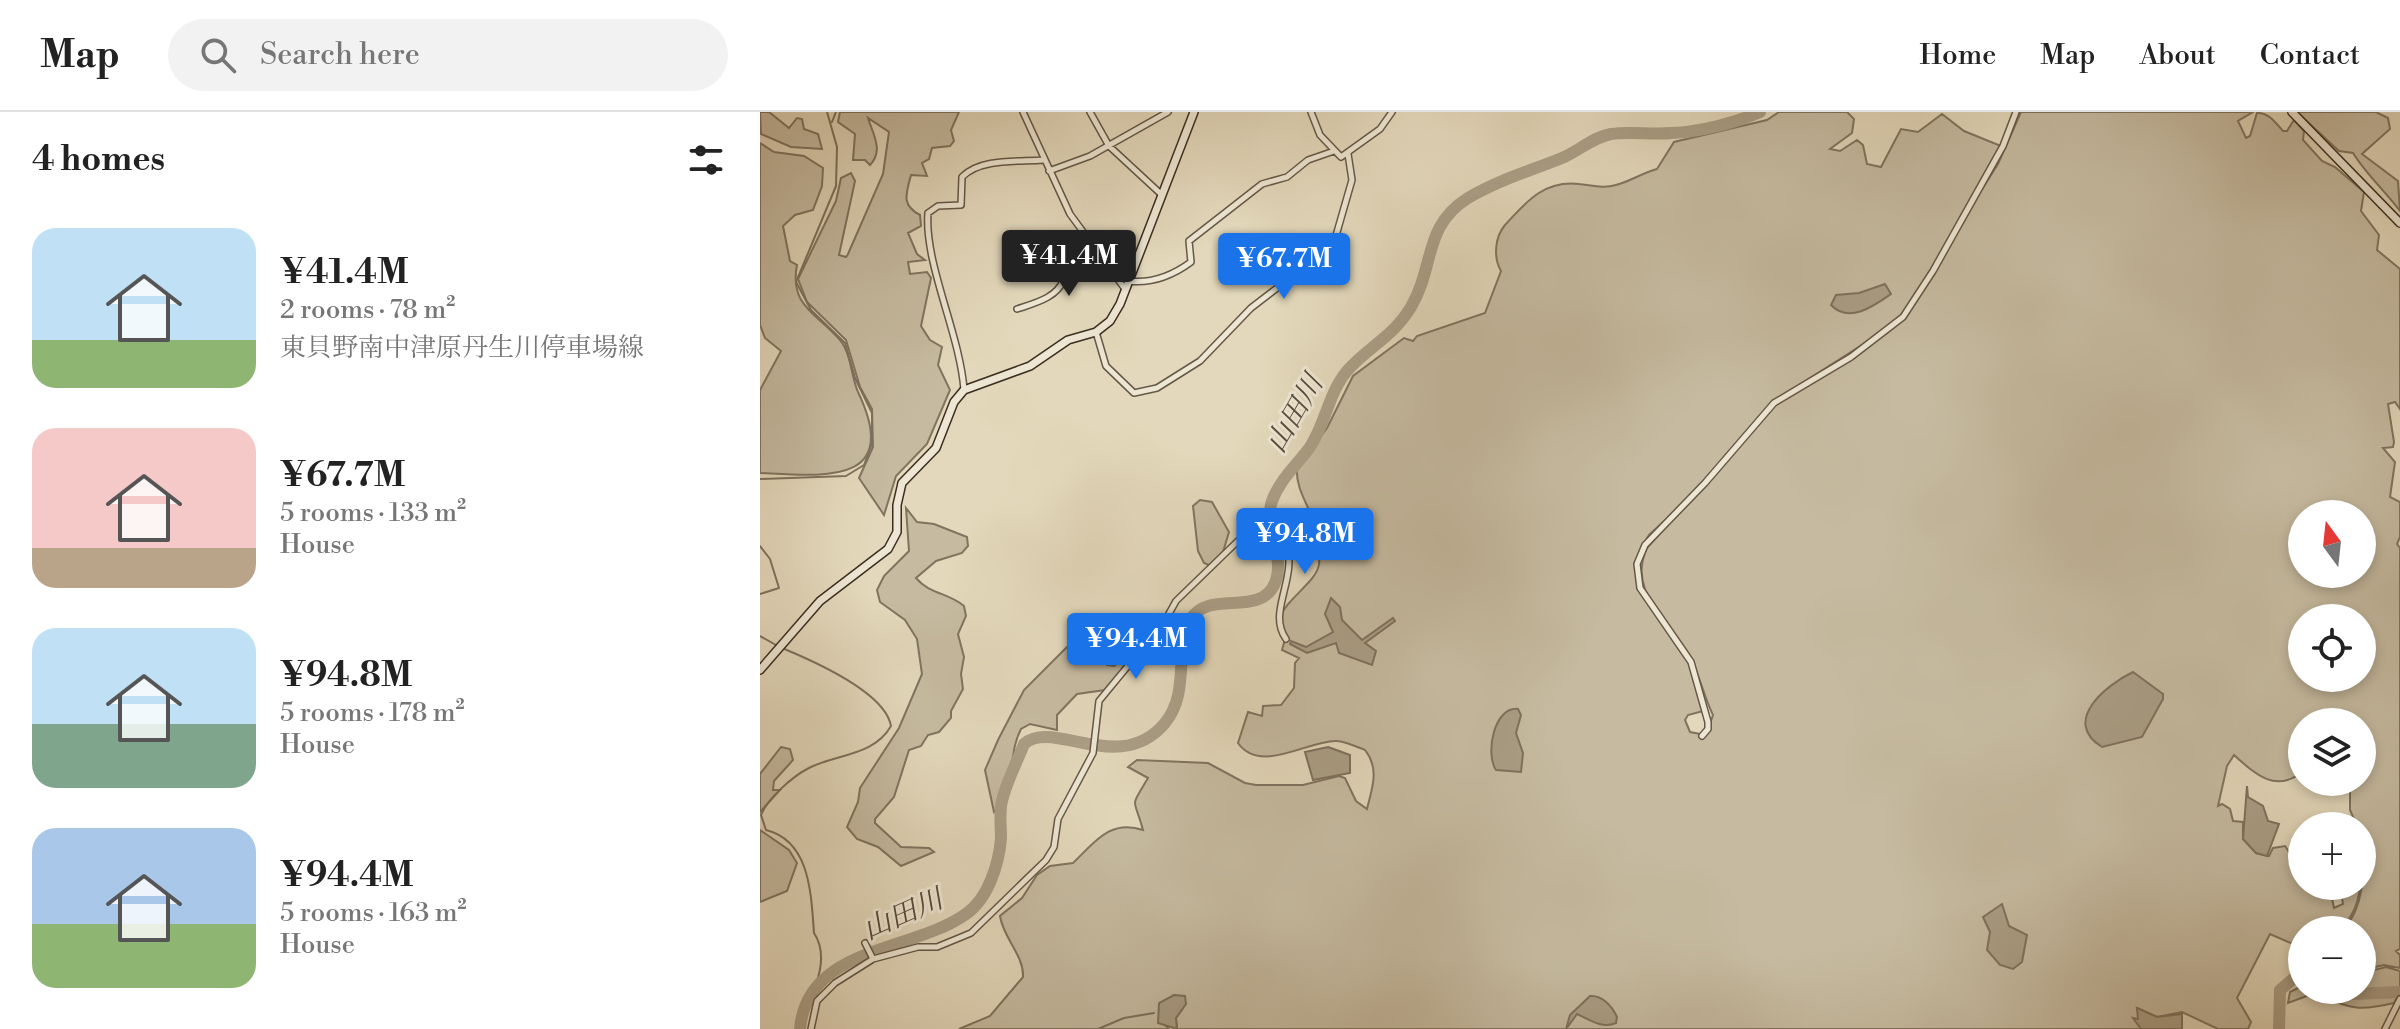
<!DOCTYPE html>
<html lang="en">
<head>
<meta charset="utf-8">
<style>
	:root { --surface:#fff; --page:#f2f2f2; --text:#222; --muted:#767676; --line:#e0e0e0; --accent:#1a73e8 }
	body { margin:0; font-family:"Libre Bodoni","Noto Serif JP",serif; background:var(--page); color:var(--text); height:100vh; display:flex; flex-direction:column; font-size:30px; white-space:nowrap }
	* { box-sizing:border-box; margin:0 }
	p { font-size:26px; color:var(--muted) }
	.icon { flex:none; width:44px; height:44px; fill:none; stroke:currentColor; stroke-width:2; stroke-linecap:round; stroke-linejoin:round }
	.map { position:relative; flex:1; overflow:hidden }
	.panel { display:flex; flex-direction:column; background:var(--surface); width:760px }
	.panel>* { flex:none }
	.needle { width:52px; rotate:345deg }
	.fabs { position:absolute; left:1528px; top:388px; display:grid; gap:16px }
	.fabs a { display:grid; place-items:center; width:88px; height:88px; border-radius:50%; background:var(--surface); box-shadow:0 4px 12px #0003; font-size:40px }
	.price { position:absolute; translate:-50% -68px; padding:0 18px; border-radius:8px; background:var(--accent); color:#fff; font-size:26px; line-height:52px; filter:drop-shadow(0 2px 4px #0008) }
	.price::after { content:''; position:absolute; left:50%; top:48px; width:24px; height:18px; margin-left:-12px; background:inherit; clip-path:polygon(0 0,100% 0,50% 100%) }
	.price.selected { background:#222; color:#fff }
	ul { padding:0; list-style:none }
	li { display:flex; align-items:center; gap:24px; height:200px; padding:0 32px }
	li span { display:grid; place-items:center; flex:none; width:224px; height:160px; border-radius:24px; color:#555 }
	li>.icon { margin-inline-start:auto }
	span .icon { width:96px; height:96px; fill:#fffc; stroke-width:1 }
	li b { font-size:34px }
	h2 { display:flex; justify-content:space-between; align-items:center; height:96px; padding:0 32px; font-size:34px }
	header { display:flex; align-items:center; gap:48px; box-sizing:border-box; height:112px; padding:0 40px; background:var(--surface); border-bottom:2px solid var(--line) }
	header strong { font-size:38px }
	nav { display:flex; gap:44px; margin-inline-start:auto; font-size:28px }
	.search { width:560px; height:72px; background:var(--page); display:flex; align-items:center; gap:20px; box-sizing:border-box; padding:0 28px; border-radius:44px; color:var(--muted); font-size:30px }
	main { display:flex; flex:1; min-height:0 }
	.map>svg:first-child { display:block }
	.green { fill:#c6bba1; stroke:#807460; stroke-width:2; fill-rule:evenodd }
	.water { fill:#aa9e86; stroke:#7e715d; stroke-width:2 }
	.lines { fill:none; stroke-linecap:round; stroke-linejoin:round }
	.stream { stroke:#7e715d; stroke-width:2 }
	.river { stroke:#aa9e86; stroke-width:12 }
	.street-casing { stroke:#655847; stroke-width:8 }
	.secondary-casing { stroke:#3b2d20; stroke-width:10 }
	.street { stroke:#ede6d3; stroke-width:5 }
	.secondary { stroke:#ede6d3; stroke-width:7 }
	.labels { text-anchor:middle; dominant-baseline:central; stroke-width:6; stroke-linejoin:round; paint-order:stroke }
	.water-label { font-size:28px; font-style:italic; fill:#57493a; stroke:#ede6d3 }
</style>
</head>
<body>
<header>
<strong>Map</strong>
<div class="search"><svg class="icon" aria-label="search" viewBox="0 0 24 24"><circle cx="10" cy="10" r="6"/><path d="M15 15l6 6"/></svg>Search here</div>
<nav><a>Home</a><a>Map</a><a>About</a><a>Contact</a></nav>
</header>
<main>
<section class="panel">
<h2>4 homes<svg class="icon" aria-label="filters" viewBox="0 0 24 24"><path d="M4 7h16M4 17h16"/><circle cx="9" cy="7" r="2"/><circle cx="15" cy="17" r="2"/></svg></h2>
<ul>
<li><span style="background:linear-gradient(#bfe0f5 70%,#8fb573 0)"><svg class="icon" aria-label="home" viewBox="0 0 24 24"><path d="M3 11l9-7 9 7M6 9v11h12V9"/></svg></span><div><b>¥41.4M</b><p>2 rooms · 78 m²</p><p>東貝野南中津原丹生川停車場線</p></div></li>
<li><span style="background:linear-gradient(#f6c9c9 75%,#b9a48a 0)"><svg class="icon" aria-label="home" viewBox="0 0 24 24"><path d="M3 11l9-7 9 7M6 9v11h12V9"/></svg></span><div><b>¥67.7M</b><p>5 rooms · 133 m²</p><p>House</p></div></li>
<li><span style="background:linear-gradient(#bfe0f5 60%,#7fa58c 0)"><svg class="icon" aria-label="home" viewBox="0 0 24 24"><path d="M3 11l9-7 9 7M6 9v11h12V9"/></svg></span><div><b>¥94.8M</b><p>5 rooms · 178 m²</p><p>House</p></div></li>
<li><span style="background:linear-gradient(#a9c7e8 60%,#8fb573 0)"><svg class="icon" aria-label="home" viewBox="0 0 24 24"><path d="M3 11l9-7 9 7M6 9v11h12V9"/></svg></span><div><b>¥94.4M</b><p>5 rooms · 163 m²</p><p>House</p></div></li>
</ul>
</section>
<div class="map">
<svg width="1640" height="917" viewBox="0 0 1640 917">
	<rect width="100%" height="100%" fill="#e3d8bb"/>
	<filter id="stains"><feTurbulence type="fractalNoise" baseFrequency=".0025" numOctaves="4"/><feColorMatrix values="0 0 0 0 .2 0 0 0 0 .09 0 0 0 0 .02 0 0 0 .5 -.17"/></filter>
	<radialGradient id="worn" r=".72"><stop offset=".6" stop-color="#630" stop-opacity="0"/><stop offset="1" stop-color="#630" stop-opacity=".3"/></radialGradient>
	<path class="green" d="M0 0H9L29 16 37 6 42 7 44 17 58 22 62 37 31 35 1 22Z
		M80 0H199L191 18 194 29 190 34 172 36 169 47 162 51 167 64 151 63C146 82 141 93 160 103L161 114 148 121 157 142 165 148 148 150 150 162 167 160 171 166 161 214 170 228 182 235 178 253 190 278 167 332 136 364 124 403 99 366 113 335 112 297 100 275 86 228 47 190 38 167 76 89 81 66 91 61 95 69 79 143 86 145 88 142 123 62 129 20 108 6C113 22 124 39 110 53L105 48H93L95 22 78 10Z
		M1019 0H1087L1094 7 1092 21 1070 37 1080 39 1097 28 1103 33 1107 52 1121 55 1141 17 1158 20 1182 2 1204 19 1241 34 1179 145 1238 52 1261 0H1493L1478 9 1486 26 1490 24 1497 1C1508 0 1516 11 1523 19H1527L1534 8 1544 19 1543 28 1562 49 1575 55 1604 80 1601 99 1619 123 1617 138 1640 157V297L1635 290 1628 292 1634 330 1633 335 1623 336 1635 350 1630 385 1640 390V425L1637 432 1640 436V837L1636 839 1640 843V856L1624 853 1602 858V818H1584C1609 787 1602 751 1602 714H1597L1590 698V670H1602V610H1542V660C1516 681 1496 663 1474 643L1467 654 1458 694 1462 692 1470 697 1473 709 1483 710V727L1496 741 1509 744 1513 736 1525 734C1549 766 1513 769 1570 777L1574 796 1583 792 1580 774H1600C1598 793 1593 803 1581 818H1542V836L1510 822 1477 886 1491 910 1488 917H1458L1422 900 1397 905 1377 896 1381 917H417L416 906 423 896 414 883 403 890V911L409 917H199L230 904 263 865C264 843 243 826 240 804L262 786 277 763 290 754 313 751C335 730 350 707 383 718 374 684 369 698 388 666L368 655 377 648 448 651 485 671 496 673H543L579 664 585 666 596 689 607 697C612 676 620 657 605 638 598 635 582 628 575 629 545 630 500 662 478 631L488 600 502 604 503 594 521 593 534 576 535 551 539 546 522 538 526 524 519 508C525 487 557 470 559 452 560 444 559 424 556 415 550 396 535 376 537 356L567 316 593 264 644 226 653 229 657 224 725 201 741 159C733 145 735 125 745 113 766 90 784 68 819 72 831 73 843 77 856 73 871 69 882 61 897 57L914 30 1007 8ZM1144 206 1092 246 1015 293 887 436C866 481 911 508 930 545 940 564 944 585 953 603L946 623 930 620 925 608 928 603 943 599 930 551 879 477 876 452 880 438 889 423 926 389 1013 290ZM1542 402H1602V462H1542ZM1542 506H1602V566H1542Z
		M1537 0H1616L1628 6 1630 17 1602 42 1638 69 1640 99C1625 79 1606 62 1593 41L1579 39Z
		M0 31 14 40 44 44 63 56 62 74 53 98 35 103 23 114 30 149 37 153C29 194 57 201 80 228 91 241 91 264 98 280 143 374 63 364 0 361V278L21 239 5 226 0 213Z
		M440 388 452 390 469 420 463 440 451 454 444 451 438 439 433 394Z
		M146 396 157 410 174 412 207 425 208 434 202 441 176 449 156 466C169 482 189 481 204 494L206 504 198 522 204 545 201 562 203 577 191 599V606L179 620 168 623 161 634 149 638 134 685 115 707V711L141 735 169 736 174 740 141 754 118 735 97 727 87 715 98 690 100 676 139 616 162 562 157 527 145 508 120 490 117 478 124 464 149 439Z
		M311 531 341 542 347 553 354 554 369 545V551L345 578 317 582 297 603V618L270 612 261 617C247 643 257 677 234 700L225 658 238 628 264 578Z
		M21 635 30 637 33 648 14 669 13 678H20L0 700V662Z
		M0 718 29 738 37 751 27 779 0 790Z
		M1626 855 1640 859V878L1592 881 1574 878H1602V861Z
		M1542 874V878L1592 884 1639 882 1634 891C1591 901 1591 894 1552 882L1528 891 1530 880Z"/>
	<path class="water" d="M1125 172 1131 182C1114 194 1089 212 1071 193L1076 183 1099 181Z
		M571 486 580 495 582 508 602 528 633 506 635 509 605 531 616 539 612 553 579 541 576 531 547 541 530 532 531 529 546 535 573 520 565 502Z
		M1373 560 1403 582V587L1382 625 1342 635C1300 609 1348 572 1373 560Z
		M758 597 761 603 756 621 763 641 761 660 736 658C725 642 734 594 758 597Z
		M568 635 590 643V661L553 668 545 640Z
		M1487 674 1488 685 1503 694 1508 709 1519 712 1507 744 1496 741 1483 727Z
		M1242 792 1249 814 1267 823 1262 850 1253 857 1240 853 1227 838 1230 820 1223 805Z
		M414 883 425 884 426 892 416 906 417 917 398 911 399 891Z
		M830 884C842 883 852 894 857 905L856 911C842 917 830 908 817 902L806 917 810 903Z
		M1377 896 1397 905 1422 902V917H1381L1373 906 1378 907Z"/>
	<g class="lines">
		<path class="stream" d="M72 10 76 0
			M0 367 86 364 104 353 112 332V301L95 266 85 231 51 198 36 170 76 74 77 35 67 0
			M0 434 10 447 19 476 0 482
			M0 524 16 533
			M22 536C51 548 125 580 131 614 114 644 76 642 49 656 33 664 8 686 1 703L6 718C50 729 51 781 54 821 64 836 62 855 56 872
			M338 917 364 906 394 901"/>
		<path class="river" d="M1570 878 1594 882 1640 880
			M40 917C47 834 153 840 206 802 228 787 239 752 241 726 241 714 239 701 242 689 246 671 257 650 264 632 293 606 360 665 405 611 431 579 413 538 431 507 448 477 501 506 515 471 526 445 503 415 512 389 520 367 537 353 550 335 566 311 568 282 587 259 608 235 633 225 651 195 675 154 663 114 708 86 738 68 770 59 802 46 819 39 833 25 851 22 871 19 891 23 912 21 939 20 975 11 1000 0
			M1519 917 1520 878 1533 867 1542 866"/>
		<g class="street-casing">
			<path id="street" d="M263 0 310 102 365 177
				M330 0 349 34 402 83
				M551 0 560 23 581 45 620 17 632 0
				M289 59 330 44 408 0
				M368 169C392 172 412 164 431 150L429 129 502 72 527 65 548 48 574 39
				M257 197C275 191 297 186 304 167L339 140
				M336 220 346 254 374 281 397 276 440 249 491 196 534 163 556 157 563 150 573 134 592 68 588 42
				M204 278C200 222 164 151 168 101L178 94 201 93 202 65C220 46 258 50 283 48
				M942 624 948 617V610L931 550 880 476 877 452 885 433 945 371 1014 291 1091 245 1143 205 1173 159 1243 34 1256 0
				M105 831 113 847
				M51 917 57 889 75 871 113 847 158 835H177L211 821 286 748 294 735 298 707 333 641 339 589 405 509 416 489 481 426 491 424 525 429C540 465 506 499 526 527
				M1625 917 1640 887"/>
		</g>
		<g class="secondary-casing">
			<path id="secondary" d="M1532 0 1640 111
				M0 558 60 489 128 437 137 420V393L142 371 176 336 194 290 204 278 270 254 308 228 336 220 350 209 360 192 434 0"/>
		</g>
		<use href="#street" class="street"/>
		<use href="#secondary" class="secondary"/>
	</g>
	<g class="labels">
		<g class="water-label">
			<text transform="translate(535 302) rotate(-60)">山田川</text>
			<text transform="translate(143 803) rotate(-24)">山田川</text>
		</g>
	</g>
	<rect width="100%" height="100%" filter="url(#stains)"/>
	<rect width="100%" height="100%" fill="url(#worn)"/>
</svg>
<div class="fabs">
<a><svg class="needle" viewBox="-14 -14 28 28"><path d="M0-13l5 13h-10z" fill="#e53935"/><path d="M0 13l5-13h-10z" fill="#767676"/></svg></a>
<a><svg class="icon" aria-label="locate" viewBox="0 0 24 24"><circle cx="12" cy="12" r="6"/><path d="M12 2v4M12 18v4M2 12h4M18 12h4"/></svg></a>
<a><svg class="icon" aria-label="layers" viewBox="0 0 24 24"><path d="M12 4l9 5-9 5-9-5zM3 14l9 5 9-5"/></svg></a>
<a>+</a>
<a>−</a>
</div>
<b class="price selected" style="left:309px;top:186px">¥41.4M</b>
<b class="price" style="left:524px;top:189px">¥67.7M</b>
<b class="price" style="left:545px;top:464px">¥94.8M</b>
<b class="price" style="left:376px;top:569px">¥94.4M</b>
</div>
</main>
</body>
</html>
